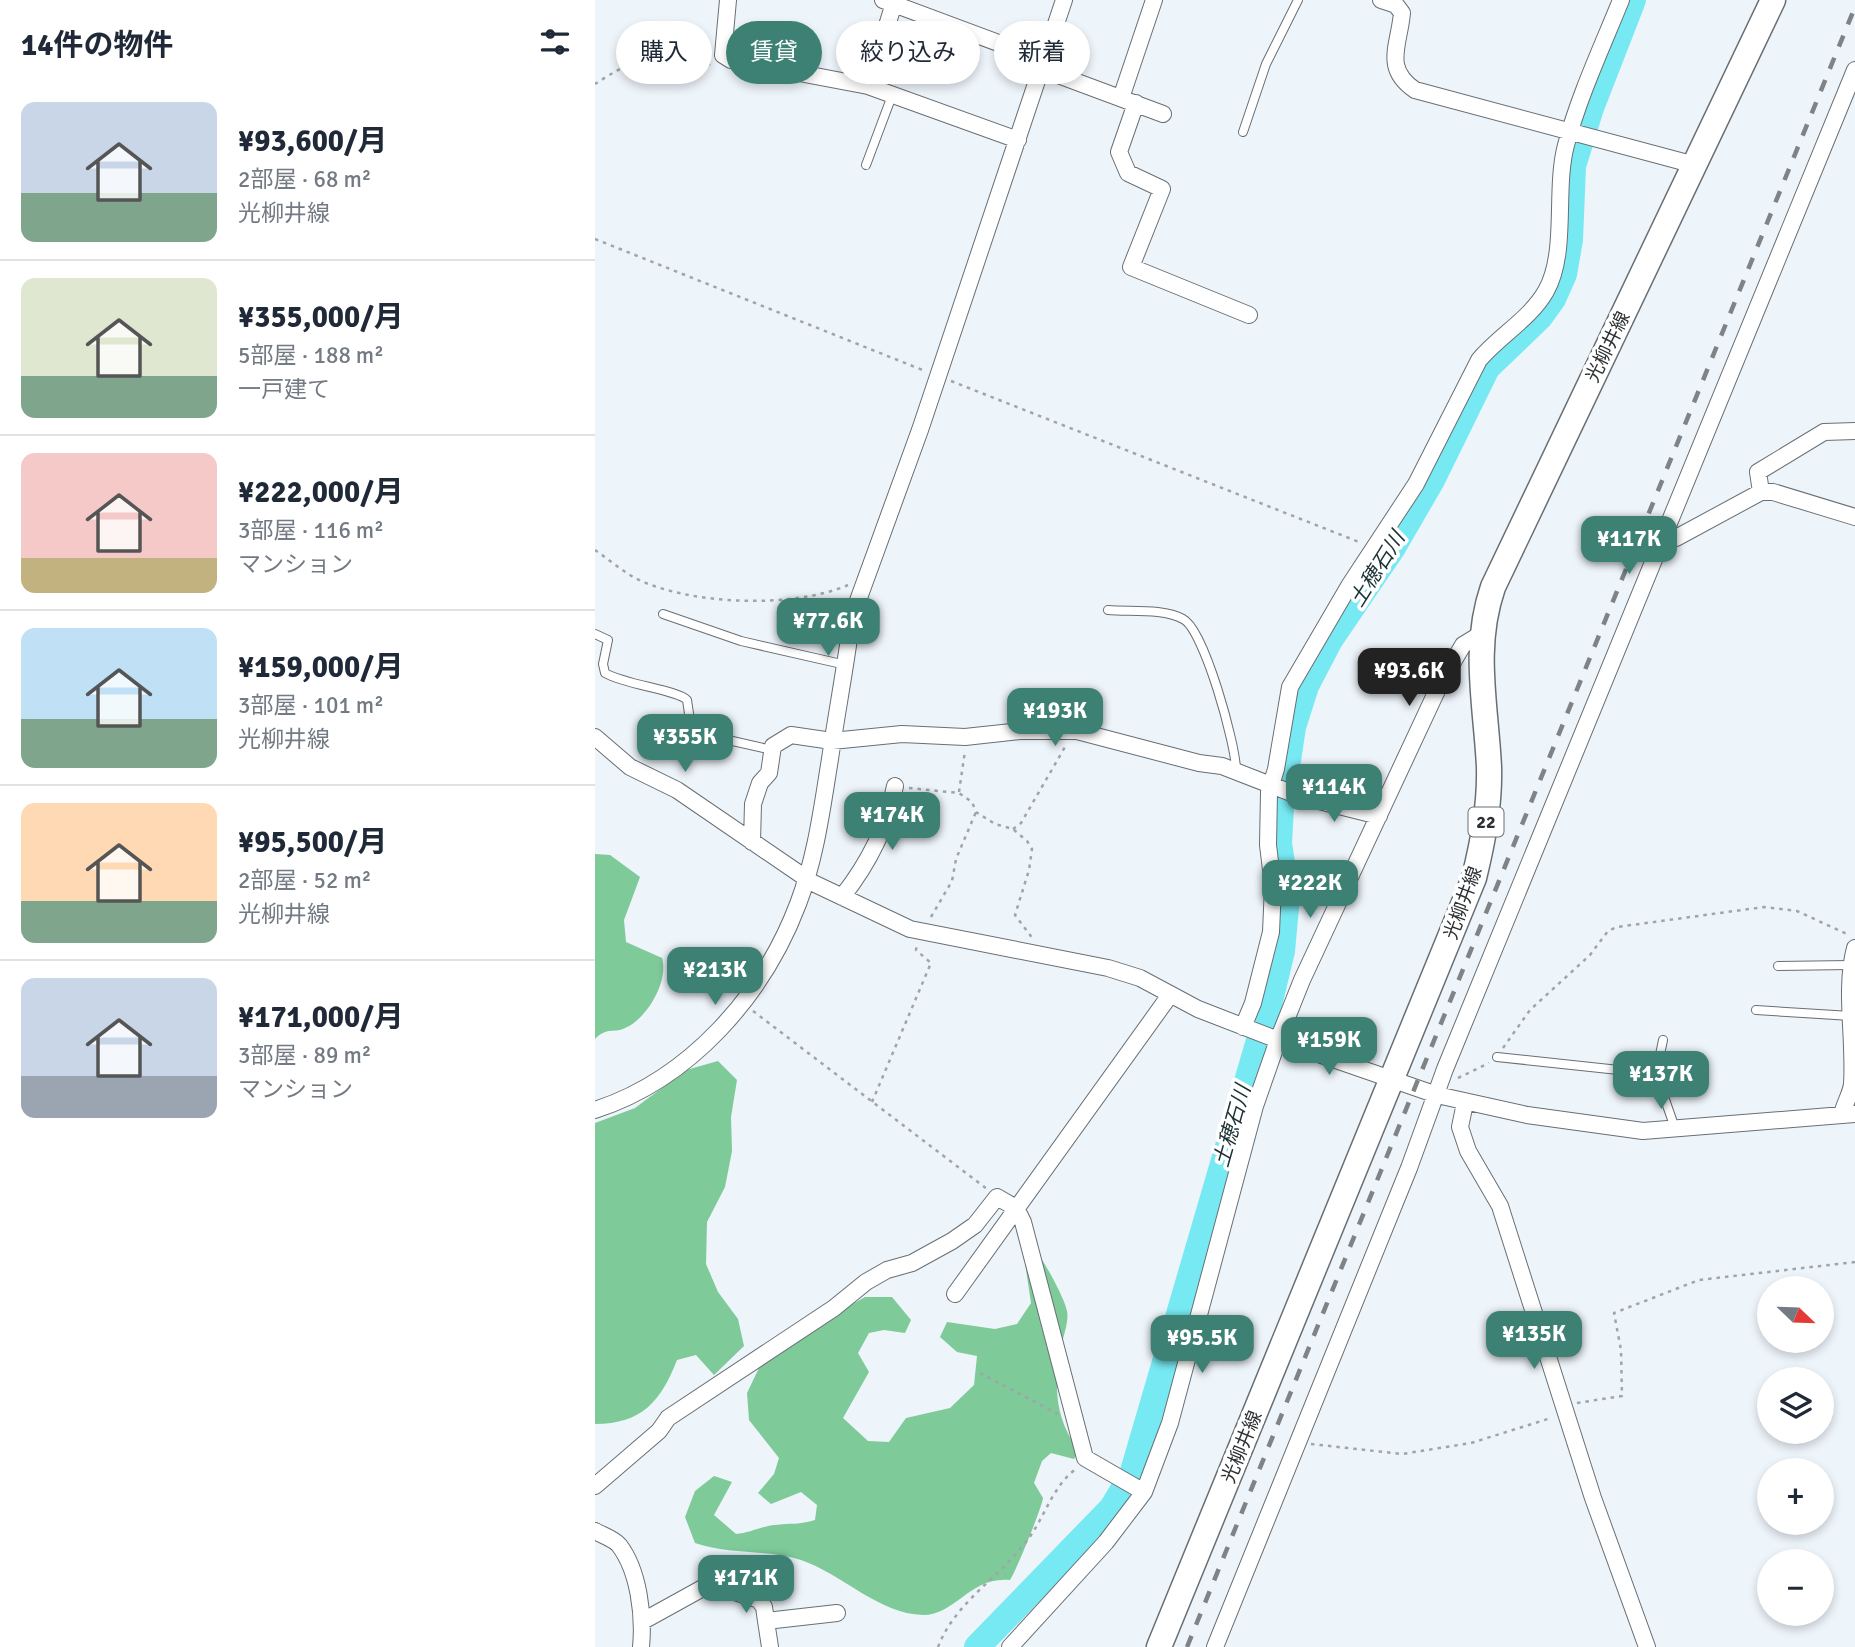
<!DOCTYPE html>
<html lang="ja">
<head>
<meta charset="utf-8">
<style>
	:root { --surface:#fff; --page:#f2f2f3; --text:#1f2937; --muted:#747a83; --line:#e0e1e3; --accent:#3d8175 }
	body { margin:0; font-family:Signika,"Noto Sans JP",sans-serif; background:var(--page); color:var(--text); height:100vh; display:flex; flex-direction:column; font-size:26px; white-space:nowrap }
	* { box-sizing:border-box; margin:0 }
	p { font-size:23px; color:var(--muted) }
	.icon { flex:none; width:38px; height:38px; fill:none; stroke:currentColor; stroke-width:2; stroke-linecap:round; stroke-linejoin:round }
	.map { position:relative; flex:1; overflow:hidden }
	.sheet { display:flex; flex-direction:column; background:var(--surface); width:595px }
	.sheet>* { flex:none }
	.hud { position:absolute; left:21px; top:21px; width:665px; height:63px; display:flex; gap:14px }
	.needle { width:46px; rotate:113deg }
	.buttons { position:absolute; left:1162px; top:1276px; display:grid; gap:14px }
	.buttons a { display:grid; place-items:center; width:77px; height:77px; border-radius:50%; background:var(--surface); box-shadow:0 4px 10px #0003; font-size:35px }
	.price { position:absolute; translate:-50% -60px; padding:0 16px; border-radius:14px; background:var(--accent); color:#fff; font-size:23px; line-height:46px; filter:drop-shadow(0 2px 4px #0008) }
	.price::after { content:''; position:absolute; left:50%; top:42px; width:21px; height:16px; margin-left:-10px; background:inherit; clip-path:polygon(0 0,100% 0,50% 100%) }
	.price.current { background:#222; color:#fff }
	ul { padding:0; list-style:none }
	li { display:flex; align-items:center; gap:21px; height:175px; padding:0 21px }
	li+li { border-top:2px solid var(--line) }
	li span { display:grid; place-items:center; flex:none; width:196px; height:140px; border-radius:14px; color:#555 }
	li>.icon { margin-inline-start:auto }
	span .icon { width:84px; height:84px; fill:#fffc; stroke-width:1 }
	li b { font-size:30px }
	h2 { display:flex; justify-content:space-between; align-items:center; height:84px; padding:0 21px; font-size:30px }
	.tag { padding:0 24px; border-radius:32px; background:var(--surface); box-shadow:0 4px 10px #0003; font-size:24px; line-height:63px }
	.tag.current { background:var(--accent); color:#fff }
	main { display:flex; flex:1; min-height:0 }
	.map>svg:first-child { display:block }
	.forest { fill:#7eca99 }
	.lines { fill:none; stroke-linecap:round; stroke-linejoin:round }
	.river { stroke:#77e9f2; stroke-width:26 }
	.service-casing { stroke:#686f74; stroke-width:10 }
	.minor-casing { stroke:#686f74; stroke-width:18 }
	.primary-casing { stroke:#686f74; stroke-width:27 }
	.path { stroke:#9fa5a9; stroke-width:2.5; stroke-dasharray:3.5 5; stroke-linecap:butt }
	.service { stroke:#fff; stroke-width:8 }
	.minor { stroke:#fff; stroke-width:16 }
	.primary { stroke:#fff; stroke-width:24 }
	.rail { stroke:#7e8386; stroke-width:4.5; stroke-dasharray:12 12; stroke-linecap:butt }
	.labels { text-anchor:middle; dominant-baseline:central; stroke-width:7; stroke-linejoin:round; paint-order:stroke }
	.shield { fill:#fff; stroke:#6d6f70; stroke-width:2 }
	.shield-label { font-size:18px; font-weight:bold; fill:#2e3133 }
	.street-label { font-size:19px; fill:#2e3133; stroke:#fff }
	.water-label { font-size:21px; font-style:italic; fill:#1c3133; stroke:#fff }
</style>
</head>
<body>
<main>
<section class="sheet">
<h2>14件の物件<svg class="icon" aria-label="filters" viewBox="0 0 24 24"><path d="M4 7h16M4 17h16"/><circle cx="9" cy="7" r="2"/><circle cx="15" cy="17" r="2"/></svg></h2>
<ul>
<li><span style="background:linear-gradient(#c9d6e8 65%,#7fa58c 0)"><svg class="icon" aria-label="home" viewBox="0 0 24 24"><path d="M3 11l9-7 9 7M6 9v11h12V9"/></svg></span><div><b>¥93,600/月</b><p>2部屋 · 68 m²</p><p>光柳井線</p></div></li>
<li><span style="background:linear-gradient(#dfe7d0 70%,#7fa58c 0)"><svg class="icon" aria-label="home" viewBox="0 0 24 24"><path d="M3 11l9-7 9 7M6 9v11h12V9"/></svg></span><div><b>¥355,000/月</b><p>5部屋 · 188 m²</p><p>一戸建て</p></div></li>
<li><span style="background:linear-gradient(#f6c9c9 75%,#c2b280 0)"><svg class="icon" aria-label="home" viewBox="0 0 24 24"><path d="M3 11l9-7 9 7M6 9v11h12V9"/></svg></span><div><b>¥222,000/月</b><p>3部屋 · 116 m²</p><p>マンション</p></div></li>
<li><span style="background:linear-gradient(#bfe0f5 65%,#7fa58c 0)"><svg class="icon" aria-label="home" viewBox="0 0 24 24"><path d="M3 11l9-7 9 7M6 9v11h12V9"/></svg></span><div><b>¥159,000/月</b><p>3部屋 · 101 m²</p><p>光柳井線</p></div></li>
<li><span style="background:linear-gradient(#ffd9b3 70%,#7fa58c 0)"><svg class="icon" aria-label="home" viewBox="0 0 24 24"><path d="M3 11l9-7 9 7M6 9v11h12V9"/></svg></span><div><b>¥95,500/月</b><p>2部屋 · 52 m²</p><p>光柳井線</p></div></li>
<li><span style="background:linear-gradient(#c9d6e8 70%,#9aa5b1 0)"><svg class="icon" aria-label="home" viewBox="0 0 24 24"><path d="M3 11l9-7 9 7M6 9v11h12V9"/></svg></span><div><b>¥171,000/月</b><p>3部屋 · 89 m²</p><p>マンション</p></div></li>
</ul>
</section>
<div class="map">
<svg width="1260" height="1647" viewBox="0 0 1260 1647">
	<rect width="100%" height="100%" fill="#edf4fa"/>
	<path class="forest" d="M0 854 15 855 45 877 29 920 31 942 67 958C74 981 52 1019 30 1028 17 1034 13 1026 0 1039Z
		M123 1061 142 1080 136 1117 137 1151 130 1187 112 1222 111 1264 123 1292 143 1319 149 1346 119 1375 101 1355 82 1360C66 1401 47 1424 0 1424V1123L40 1108 91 1070Z
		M439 1249C448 1258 470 1299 472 1311 474 1320 469 1334 467 1343 459 1384 458 1416 484 1451L479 1459 456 1453 447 1461 439 1483 448 1498C446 1510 421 1571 415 1580 375 1576 361 1615 328 1615 284 1614 247 1574 206 1560 171 1549 134 1555 100 1543L90 1517 100 1491 119 1476 137 1482 119 1515 141 1534C155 1533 167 1526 180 1525 195 1523 205 1525 220 1520L222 1505 206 1492 176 1504 163 1493 179 1474 184 1458 154 1420 152 1393 164 1368 171 1359 212 1330 270 1297H297L316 1320 310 1333 289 1330 274 1333 263 1353 274 1372 248 1418 273 1441 294 1442 311 1418 355 1408 379 1385 382 1356 362 1352 345 1337 352 1322 400 1329 422 1324 436 1303 430 1263Z"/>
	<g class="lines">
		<path class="river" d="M382 1647 517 1508 537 1475 672 1013 687 951 692 897 684 843 686 807 698 727 711 686 735 640 797 549 837 480 892 368 945 317 958 299 969 274 975 240 978 166 996 108 1038 0"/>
		<g class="service-casing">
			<path id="service" d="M648 132 671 64 703 0
				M271 165 298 93
				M513 610C535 612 568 608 588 619 609 629 641 745 641 770
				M68 614 146 641 251 665
				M0 634 13 640 8 664 10 673C31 685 82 690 92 700L96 727 102 733 177 750
				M1183 966 1255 965
				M1161 1010 1256 1016
				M902 1057 1061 1074 1080 1128
				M1061 1074 1068 1040"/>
		</g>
		<g class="minor-casing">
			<path id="minor" d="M133 0 128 55 136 60 273 86 423 140
				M288 0 449 60
				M786 0 801 5 807 13C804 46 788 68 820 90L1100 165
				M447 69 568 114
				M273 86 300 0
				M526 98 559 0
				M541 103 524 152 533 173 567 189 536 267 654 315
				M1166 492 1163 472 1229 432 1260 431
				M1070 538H1081L1166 492H1178L1260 517
				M0 737 35 767 82 790 218 883 315 929 513 968 545 978 603 1009 683 1040 842 1095 932 1115 1048 1131 1260 1114
				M157 842 158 804 165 783 174 773 178 746 196 735 237 741 307 734 370 737 425 731H482L604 763 627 766 704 796 784 816
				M247 897C273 864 292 828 300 786
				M648 1027 658 1003 676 932 678 886 673 845 674 792 681 769 695 687 754 586 821 484 884 360C904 336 935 319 951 291 973 252 959 190 971 145 984 96 1007 47 1026 0
				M870 1103 865 1127 873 1151 905 1206 998 1498 1052 1647
				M0 1110C95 1079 168 996 203 904 221 857 227 808 235 759 242 711 251 664 257 617L325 430 469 0
				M1247 1115C1249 1104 1256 1094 1257 1084 1260 1040 1249 989 1260 948
				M360 1294 575 995
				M0 1486 64 1431 73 1418 239 1308 271 1282 292 1270 317 1263 357 1241 380 1225 402 1197 421 1208 428 1222 490 1458 549 1492
				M0 1531C7 1535 19 1539 24 1545 44 1571 49 1616 46 1647
				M48 1621 115 1584 164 1600 169 1607 171 1621 242 1613
				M171 1621 175 1647
				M415 1647 511 1542 549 1492 575 1423 660 1106 683 1040 707 980 845 684 868 645 886 634
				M620 1647 814 1168 850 1069 1260 70"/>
		</g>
		<g class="primary-casing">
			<path id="primary" d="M564 1647 879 878C888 841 895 805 894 767 891 705 877 648 898 587L1178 0"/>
		</g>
		<path class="path" d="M0 84C17 73 41 58 62 58 81 58 99 72 117 63
			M0 239 330 371
			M356 381 764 542
			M0 550C13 559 26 570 40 578 93 605 198 609 253 585
			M314 788 364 793 377 802 381 812 400 824 418 829 432 841 437 849 434 870 420 915 438 939
			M364 792 370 751
			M418 829 426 823 470 747
			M336 917 357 881 361 859 381 812
			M158 1011 392 1189
			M908 1048 935 1010 995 955 1013 931 1022 927 1169 907 1202 911 1254 935
			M863 1078 894 1063
			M277 1102 336 963 321 950 322 944
			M385 1373 463 1414
			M982 1403 1027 1396 1026 1350 1019 1313 1104 1280 1260 1262
			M716 1444 807 1454 876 1443 956 1418
			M343 1647C361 1600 408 1576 436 1535 451 1513 459 1485 481 1469"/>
		<use href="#service" class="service"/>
		<use href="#minor" class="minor"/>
		<use href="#primary" class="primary"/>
		<path class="rail" d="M592 1647 1260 7"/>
	</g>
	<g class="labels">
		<rect class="shield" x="873.5" y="807.5" width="35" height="29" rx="5"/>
		<g class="shield-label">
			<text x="891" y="822">22</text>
		</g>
		<g class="street-label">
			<text transform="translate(1013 347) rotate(-64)">光柳井線</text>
			<text transform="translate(868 903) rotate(-70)">光柳井線</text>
			<text transform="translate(647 1447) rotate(-68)">光柳井線</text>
		</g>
		<g class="water-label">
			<text transform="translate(782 569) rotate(-58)">土穂石川</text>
			<text transform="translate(637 1126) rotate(-74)">土穂石川</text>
		</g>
	</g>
</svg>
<div class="buttons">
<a><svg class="needle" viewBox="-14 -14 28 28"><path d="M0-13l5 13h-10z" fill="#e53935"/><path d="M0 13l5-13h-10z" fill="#747a83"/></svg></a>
<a><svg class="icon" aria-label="layers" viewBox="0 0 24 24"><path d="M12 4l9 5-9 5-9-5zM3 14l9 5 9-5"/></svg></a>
<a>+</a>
<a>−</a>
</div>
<b class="price" style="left:1034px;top:576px">¥117K</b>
<b class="price" style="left:233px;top:658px">¥77.6K</b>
<b class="price current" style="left:814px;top:708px">¥93.6K</b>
<b class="price" style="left:460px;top:748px">¥193K</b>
<b class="price" style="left:90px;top:774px">¥355K</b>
<b class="price" style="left:739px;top:824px">¥114K</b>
<b class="price" style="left:297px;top:852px">¥174K</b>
<b class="price" style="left:715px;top:920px">¥222K</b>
<b class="price" style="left:120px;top:1007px">¥213K</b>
<b class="price" style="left:734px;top:1077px">¥159K</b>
<b class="price" style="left:1066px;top:1111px">¥137K</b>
<b class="price" style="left:939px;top:1371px">¥135K</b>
<b class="price" style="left:607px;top:1375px">¥95.5K</b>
<b class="price" style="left:151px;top:1615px">¥171K</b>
<div class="hud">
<a class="tag">購入</a>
<a class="tag current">賃貸</a>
<a class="tag">絞り込み</a>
<a class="tag">新着</a>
</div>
</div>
</main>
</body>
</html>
